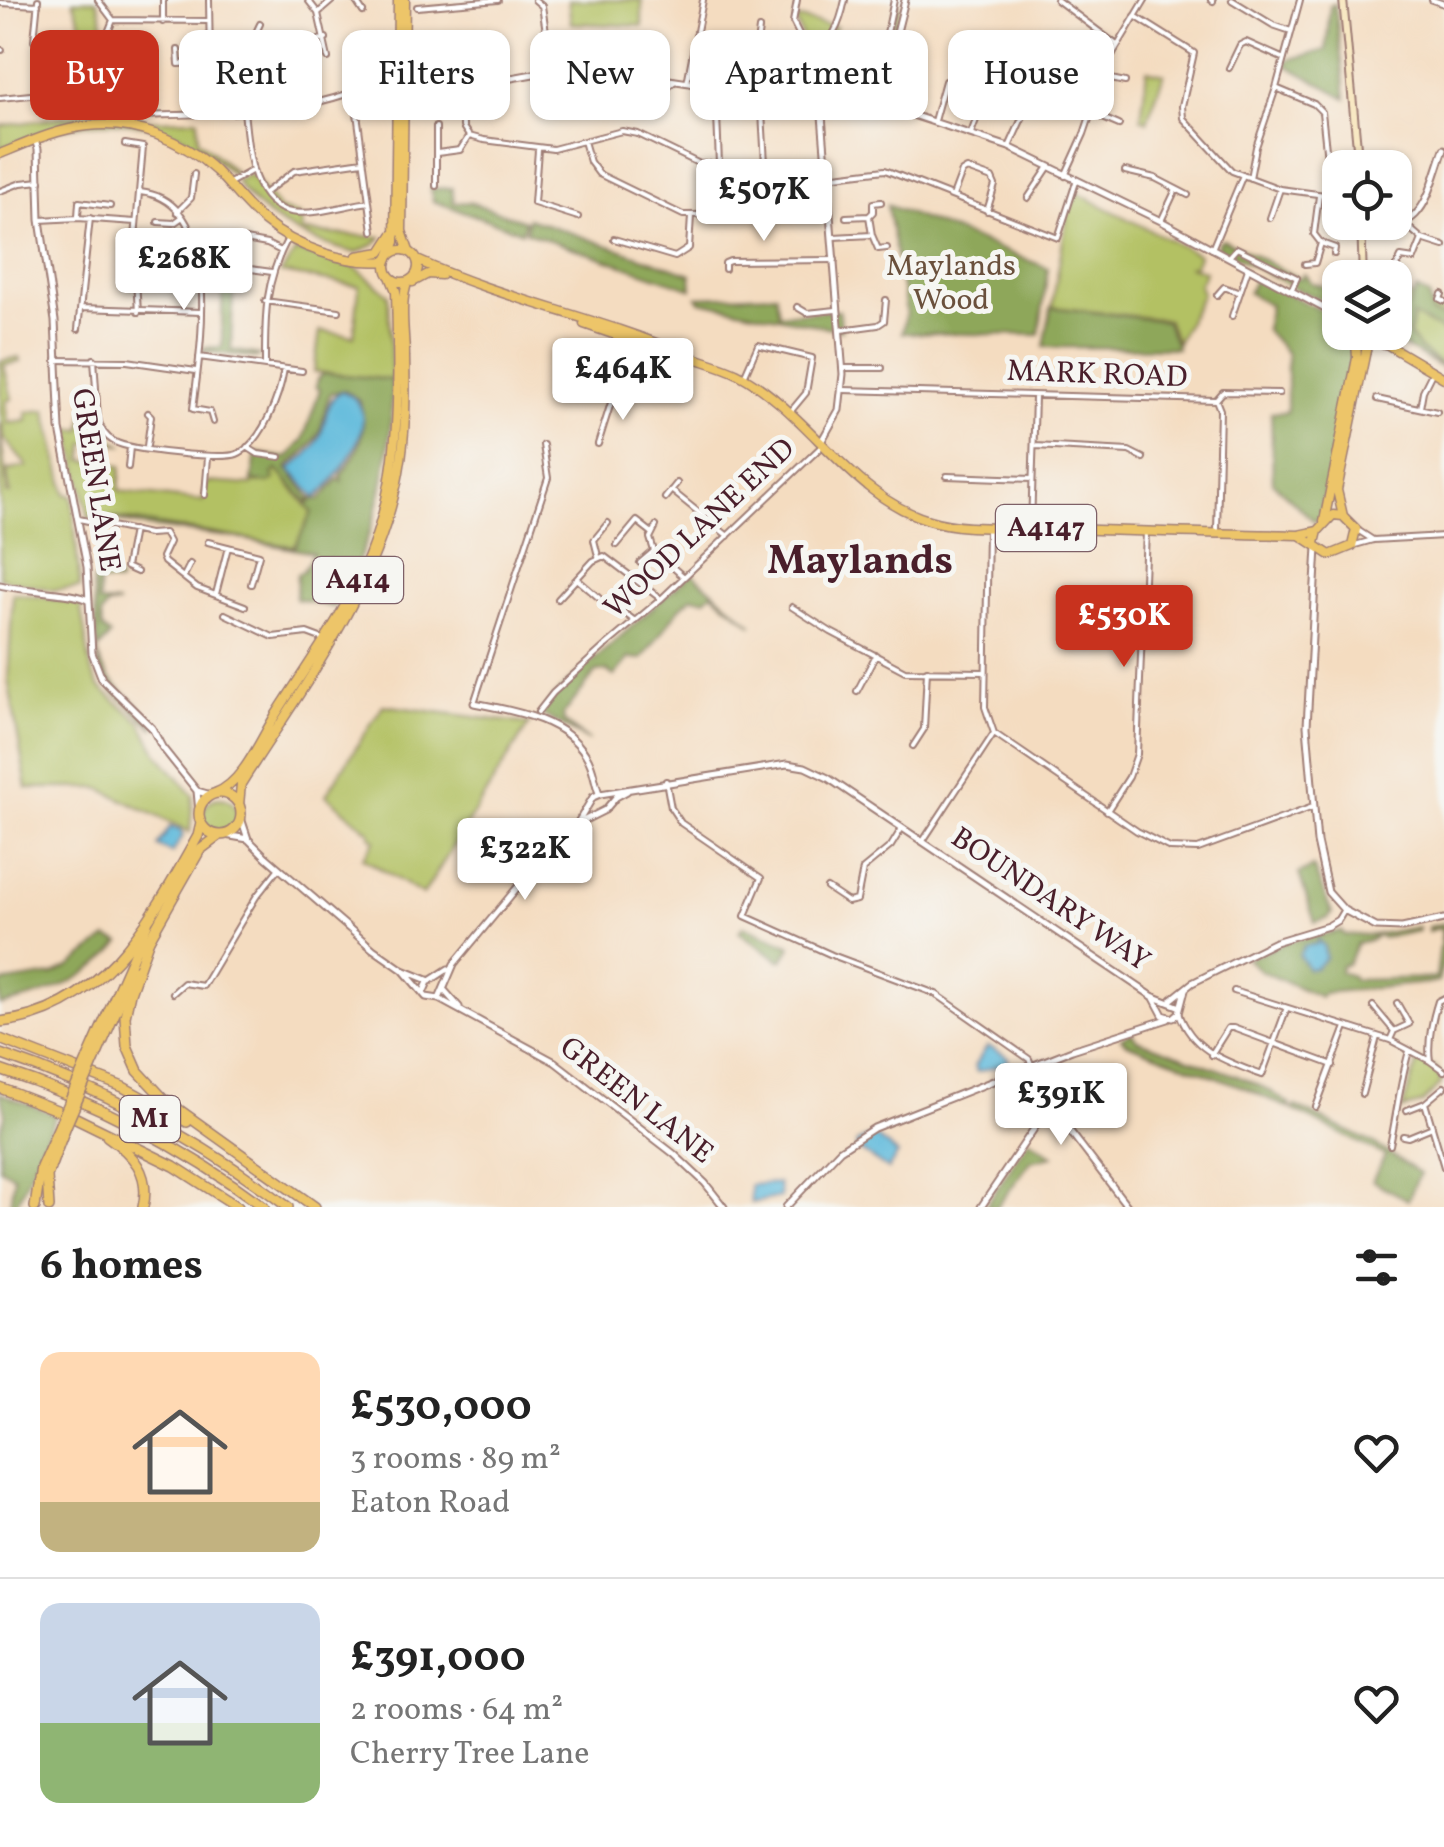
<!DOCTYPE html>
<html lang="en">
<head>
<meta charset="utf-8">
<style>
	:root { --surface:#fff; --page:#f6f6f6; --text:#222; --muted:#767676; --line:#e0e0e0; --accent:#c8321e }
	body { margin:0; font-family:Vollkorn,serif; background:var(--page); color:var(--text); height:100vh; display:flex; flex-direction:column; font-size:38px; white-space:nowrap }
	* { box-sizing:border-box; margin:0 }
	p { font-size:32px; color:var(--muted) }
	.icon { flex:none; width:55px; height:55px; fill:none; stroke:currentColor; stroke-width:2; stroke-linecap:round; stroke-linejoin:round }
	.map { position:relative; height:1207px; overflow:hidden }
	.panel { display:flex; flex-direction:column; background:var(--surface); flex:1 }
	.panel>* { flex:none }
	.top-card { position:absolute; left:30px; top:30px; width:1385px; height:90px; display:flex; gap:20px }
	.controls { position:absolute; left:1322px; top:150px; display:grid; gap:20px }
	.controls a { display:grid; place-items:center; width:90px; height:90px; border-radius:20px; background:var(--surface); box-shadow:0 2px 8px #0004; font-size:50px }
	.price { position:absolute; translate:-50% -85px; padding:0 22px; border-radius:10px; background:#fff; color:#222; font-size:32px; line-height:65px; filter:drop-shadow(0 2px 5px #0008) }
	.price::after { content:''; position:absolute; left:50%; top:60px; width:30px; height:22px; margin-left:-15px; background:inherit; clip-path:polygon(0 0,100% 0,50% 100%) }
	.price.on { background:var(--accent); color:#fff }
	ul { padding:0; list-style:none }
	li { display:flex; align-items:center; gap:30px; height:250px; padding:0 40px }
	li+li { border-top:2px solid var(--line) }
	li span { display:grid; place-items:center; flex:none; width:280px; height:200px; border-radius:20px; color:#555 }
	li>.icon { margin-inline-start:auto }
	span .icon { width:120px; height:120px; fill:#fffc; stroke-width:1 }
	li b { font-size:42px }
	h2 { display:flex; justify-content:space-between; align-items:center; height:120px; padding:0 40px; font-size:42px }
	.chip { padding:0 35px; border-radius:20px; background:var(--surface); box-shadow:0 2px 8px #0004; font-size:35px; line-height:90px }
	.chip.on { background:var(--accent); color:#fff }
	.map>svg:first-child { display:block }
	.green { fill:#b3c164; stroke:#7e7048; stroke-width:2.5 }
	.forest { fill:#8ea75a; stroke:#6c6342; stroke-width:2.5 }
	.water { fill:#5db9db; stroke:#546c83; stroke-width:2.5 }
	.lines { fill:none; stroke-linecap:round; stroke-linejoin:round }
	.minor-casing { stroke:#9f7e76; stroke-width:8 }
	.tertiary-casing { stroke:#9f7e76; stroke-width:9 }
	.secondary-casing { stroke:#9f7e76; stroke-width:10 }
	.primary-casing { stroke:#9f7e76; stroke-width:11 }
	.trunk-casing { stroke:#9f7e76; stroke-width:12 }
	.motorway-casing { stroke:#9f7e76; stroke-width:12 }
	.minor { stroke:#fff; stroke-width:4 }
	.tertiary { stroke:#fff; stroke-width:5 }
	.secondary { stroke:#f8e8c3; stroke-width:6 }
	.primary { stroke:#edc569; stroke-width:8 }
	.trunk { stroke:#edc569; stroke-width:9 }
	.motorway { stroke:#edc569; stroke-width:9 }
	.trunk-bridge-casing { stroke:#9f7e76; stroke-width:12; stroke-linecap:butt }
	.motorway-bridge-casing { stroke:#9f7e76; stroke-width:12; stroke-linecap:butt }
	.trunk-bridge { stroke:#edc569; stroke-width:9 }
	.motorway-bridge { stroke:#edc569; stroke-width:9 }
	.labels { text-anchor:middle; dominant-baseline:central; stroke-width:10; stroke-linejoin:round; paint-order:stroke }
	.shield { fill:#f6f6f2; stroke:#7e6067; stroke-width:2.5 }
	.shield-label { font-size:28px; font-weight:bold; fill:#4a1f2b }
	.park-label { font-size:30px; fill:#6a503c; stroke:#f6f6f2 }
	.street-label { font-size:30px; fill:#4a1f2b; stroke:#f6f6f2 }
	.district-label { font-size:40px; font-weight:bold; fill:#4a1f2b; stroke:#f6f6f2 }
</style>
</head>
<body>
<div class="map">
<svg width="1444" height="1207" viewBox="0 0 1444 1207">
	<rect width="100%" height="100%" fill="#f6f6f2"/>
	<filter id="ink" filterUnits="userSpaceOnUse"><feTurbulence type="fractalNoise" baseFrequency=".01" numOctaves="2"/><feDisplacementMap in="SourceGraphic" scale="20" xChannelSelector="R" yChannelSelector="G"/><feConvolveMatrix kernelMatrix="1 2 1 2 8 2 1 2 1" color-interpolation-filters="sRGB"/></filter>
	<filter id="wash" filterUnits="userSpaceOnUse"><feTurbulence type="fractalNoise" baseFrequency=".0048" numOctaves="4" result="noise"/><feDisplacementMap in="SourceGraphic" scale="40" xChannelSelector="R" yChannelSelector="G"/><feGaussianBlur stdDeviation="2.25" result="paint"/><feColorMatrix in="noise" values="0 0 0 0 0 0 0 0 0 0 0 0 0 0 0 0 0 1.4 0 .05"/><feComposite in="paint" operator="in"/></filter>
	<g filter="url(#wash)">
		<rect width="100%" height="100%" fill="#f4dcc0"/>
		<path class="green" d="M73 0H96C111 29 101 101 135 116 152 123 179 118 198 119V139L236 173 233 175C216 161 197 142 176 134 115 112 57 125 0 149V126L110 110Z
			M568 0H642V26L571 23Z
			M897 4 901 8 877 94 865 101 808 99 809 89 845 91 877 68 884 58Z
			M795 18 836 27 835 30 807 51Z
			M1147 70 1164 74 1147 121 1141 118Z
			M250 174 280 210 300 215 303 232 381 237 375 244 356 253C311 242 262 222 236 181Z
			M1077 193 1199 255 1195 265 1188 266 1205 271 1199 285 1202 294 1177 343 1167 320 1052 307 1067 216Z
			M296 251 355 267 388 294 392 380 314 372 320 331 354 336 359 286 281 273Z
			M1409 295 1444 312V370L1385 333 1395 332V298L1405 301Z
			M19 357 20 362 4 365 12 399 6 401 8 423 27 421 26 412 46 410 66 494 72 496 80 588 53 590 0 578V422L7 494H10L7 471 27 466 5 440 0 412V361Z
			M86 397 97 398C98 421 101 432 121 445L85 443 83 460 121 466 119 491 203 501 206 482 252 485V481L258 483 277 469 312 512 295 547 94 515 89 519 70 429 82 430Z
			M13 593 80 603 91 670 99 687 141 722 158 754 193 795 190 832 99 788H27L8 679Z
			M383 705 529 724 423 895 363 858 375 840 370 836 371 833 326 795Z
			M203 815a17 17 0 1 1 34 0a17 17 0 1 1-34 0Z
			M1418 1061 1436 1068 1441 1083 1423 1103 1402 1110Z"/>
		<path class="forest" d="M1335 4 1346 98 1286 65 1287 60 1326 50 1330 5Z
			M452 188 454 203 470 202 525 221 522 232 433 201 431 189Z
			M887 205 1048 268 1039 335 902 333 906 312Z
			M528 218 691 274 692 289 526 232Z
			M1223 239 1300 279 1304 274 1312 283 1340 292V307L1300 291 1217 247 1218 242Z
			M234 272 231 350 259 355 257 358 203 351V348L222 347V273Z
			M1255 278 1322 311 1338 326 1352 351 1321 516 1315 522 1273 483 1271 413 1287 412V354L1265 329 1270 305 1248 293Z
			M1417 290 1429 296 1431 313 1444 318V332L1413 316 1409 335 1420 349 1444 367 1396 343 1399 339 1393 333Z
			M776 294 779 314 839 310 841 330 700 301 697 297Z
			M1051 307 1166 321 1177 348 1044 347Z
			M324 373 392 380C393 459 377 540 334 607L296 599 297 574 303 571 313 553 238 538 147 527 94 516 97 515 295 547 312 512 306 506 313 499 320 500 338 479 342 481 341 475C360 451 368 432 360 401L345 390 331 393C325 404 325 412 322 424 316 445 301 454 287 468L311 498 307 502 277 470 272 474 275 479 268 483 252 481 256 453 287 458 303 440 320 389 316 387 318 379Z
			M377 563 396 568 385 603 361 598Z
			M692 573 753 625 712 593 705 599 692 597 679 609 642 659 629 658 614 676 607 671 596 672 563 715 564 722 589 741 541 714 560 690Z
			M101 575 119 579V583L99 582V603L119 604 107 606 101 615 102 628 110 636 98 650C102 689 142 697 155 729L115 693 99 669 93 581Z
			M1313 867 1332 913 1329 918 1315 923 1299 874Z
			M1444 923V960L1438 982 1323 993 1320 997 1261 971 1247 959 1286 942 1341 931 1344 935H1373L1418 927V931L1383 938 1377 935 1373 939 1357 943 1348 964 1341 966 1340 972 1352 976 1353 980 1436 978 1442 931 1438 928 1428 931V927Z
			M743 926 790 945 791 947 783 960H779L739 932Z
			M107 938 121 943C90 978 47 997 0 1005V983L52 975 71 966Z
			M1131 1032 1137 1040 1237 1076 1269 1090 1289 1104 1290 1109 1243 1087 1126 1043 1121 1038Z
			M0 1093 56 1115 15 1207 10 1205 14 1176 0 1168V1132L5 1115Z
			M1295 1106 1371 1142 1420 1173 1408 1200 1372 1181 1385 1156 1293 1110Z
			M1029 1139 1053 1156 1031 1161 997 1207H985Z"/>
		<path class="water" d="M342 391C392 410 339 478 316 498L290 469C300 460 311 453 318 440 328 423 323 400 342 391Z
			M170 827 180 830 183 836 172 853 158 846Z
			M1318 940 1324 946 1325 958 1316 968 1308 969 1299 955 1304 946 1317 944Z
			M988 1046 1008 1057V1063L977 1072 974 1066Z
			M873 1135 898 1154 888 1169 856 1148 857 1142Z
			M778 1183 780 1197 751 1203 750 1185Z"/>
	</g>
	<g filter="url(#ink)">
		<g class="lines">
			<g class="minor-casing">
				<path id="minor" d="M38 0 34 40 39 49 66 52 76 79
					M98 0 113 20
					M209 0 210 62 216 113
					M308 0 318 13 328 58
					M355 0 363 12
					M535 0 542 6 552 70
					M797 0 793 22 809 54 804 100
					M1057 0 1117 45
					M1211 0 1213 1
					M1232 0 1273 25 1291 31
					M1432 0 1444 4
					M0 3 38 5
					M417 7 498 0
					M318 13 333 0
					M1135 16 1194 53 1182 106 1183 118 1232 171 1280 189 1340 197
					M113 20 208 21
					M113 20 107 35 121 70
					M163 22V0
					M209 39 252 41
					M311 42 326 38
					M1029 46 1047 60 1064 68
					M0 50H2
					M178 50 179 64 210 62
					M809 54C833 44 840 24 845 0
					M892 61 907 68 901 96
					M1229 68 1240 45 1246 42 1284 59
					M260 71 252 41 260 24
					M541 73 546 89 568 91 591 86 666 89 675 81
					M1102 77 1125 82
					M773 79 840 88C883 80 886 35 894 0
					M687 83 703 0
					M462 86 463 127 469 136 484 140 553 149 622 131 638 134 700 164H765
					M1276 88 1314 104 1322 112 1331 197
					M354 91 373 231
					M750 93 759 29
					M462 94 503 90 502 81
					M761 95 768 215
					M1031 95 1045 98 1053 106
					M0 98 31 95
					M244 111C248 144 249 204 291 212 314 216 346 205 369 202
					M1091 113 1119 125
					M717 115 719 164
					M138 116C202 114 292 115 352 92 367 86 381 69 394 59
					M934 121 945 81
					M436 127V186
					M971 133 982 104 977 95
					M584 141 590 162 599 174 683 215 828 214
					M125 144 143 147 134 249 138 312
					M1009 147 1028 105 1030 83 1047 60
					M538 150 534 203 578 217
					M437 153 460 150 469 136
					M1125 171 1155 178 1188 195
					M1065 176 1084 134 1109 60 1145 0
					M827 177 885 170 1058 238 1076 182
					M1250 178 1256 147 1276 88 1300 0
					M228 184 253 170
					M0 191 21 183 40 181
					M140 192C226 201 200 351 193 409L210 412 213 422
					M266 192 294 171 363 161
					M953 196 962 172 967 169 992 178 995 185 987 211
					M1319 196 1314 234 1321 243 1335 248 1334 254
					M1028 198 1048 168
					M177 212 191 198 194 174
					M78 216 79 202 110 206
					M869 216 873 212V203L881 202
					M1270 218 1280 189
					M40 220 78 218 135 222
					M1161 221 1176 189
					M158 222 174 223 181 218
					M1406 225 1422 239 1444 246
					M872 235 878 249 887 248
					M833 237 872 235 869 216 846 217
					M614 239 675 257 689 248 691 216
					M245 240 267 244 281 251
					M1212 249 1243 175
					M1229 257 1237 248 1297 278 1291 291
					M200 262 272 272
					M1305 264 1315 263 1321 243
					M725 269V263L730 261 835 260
					M1392 276 1401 257 1414 259 1422 239
					M1442 294 1440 299 1444 301
					M1217 295 1224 287 1240 293
					M265 301 339 311
					M797 307 807 313 836 310
					M81 308 201 312
					M1232 316 1248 269
					M78 329 90 218
					M841 330 878 325 884 321 886 300
					M199 357 302 371
					M94 359 98 418C100 429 105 437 115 442 129 450 222 460 237 454 263 443 280 394 284 369
					M56 360 127 361 196 371
					M265 366C265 317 264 283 288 238
					M843 368H882
					M744 377 758 345 812 358 806 393 791 411
					M615 382 620 385 616 390 611 387Z
					M616 382 629 340
					M843 390 1216 400 1220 410 1217 531
					M1377 399 1437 412
					M1216 400 1223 392 1279 393
					M1420 408 1423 391 1433 371
					M598 444 615 390
					M147 446 151 416 148 413
					M1035 446 1129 451 1143 458
					M247 447 258 454 280 457
					M128 467 130 447
					M947 476 1032 479
					M671 490 728 536
					M205 495 208 457
					M665 498 677 483
					M79 519 149 534 164 533 169 542 162 557 164 562 197 588 245 606
					M656 526 650 538 654 551 684 577
					M1031 528 1035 397
					M1356 529 1373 540
					M133 530 126 567 137 572
					M988 530 985 707 994 733 1137 831 1170 848 1198 849 1313 807
					M208 542 259 555 251 584
					M617 545 637 521 651 532
					M1355 545 1373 540 1444 536
					M598 556 594 540 608 523
					M640 563 654 551
					M184 576 190 564
					M577 579 599 598
					M216 594 228 547
					M558 599 593 561 604 556 661 599
					M792 607 831 632 905 671 985 672
					M619 609 635 621
					M225 614 273 637 307 633 323 639
					M606 645 661 599 823 445
					M857 691 876 655
					M474 703 548 478 543 445
					M538 712 553 693 604 647
					M913 746 924 729 927 670
					M666 781 671 808 681 823 761 878 745 916 832 955 936 994 1029 1059 1032 1066
					M1107 811 1129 777 1137 754 1146 531
					M923 841 994 733
					M827 888 848 902 857 900 863 869 891 846 902 828
					M1234 991 1390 1040 1430 1061
					M173 993 184 983 203 986 256 897 279 868
					M1444 998 1438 1001C1432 1020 1427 1041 1430 1061L1444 1071
					M1373 1006 1394 1031 1390 1040
					M1179 1013C1193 1052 1226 1061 1262 1075L1286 1010
					M1394 1031 1409 1024 1397 1003
					M1211 1055 1228 1028H1233L1333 1065
					M1444 1087 1425 1103 1444 1167
					M1362 1094 1377 1037
					M1316 1107 1346 1027
					M1407 1110 1425 1103
					M1403 1136 1408 1137 1430 1128
					M1390 1145C1397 1113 1400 1082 1409 1051"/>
			</g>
			<g class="tertiary-casing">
				<path id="tertiary" d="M406 55 410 83 418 87
					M407 98 409 90 414 87 484 83 577 66 821 103 879 104 1009 147 1161 221 1340 317
					M879 104 905 0
					M35 139 38 149 40 220 55 321 60 429 87 567 92 653 102 679 152 728 162 747 197 791 199 812
					M1362 228C1425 233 1426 200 1444 149
					M821 442 839 410 843 374 821 103
					M1317 547 1307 726 1317 842 1328 892 1344 910 1376 927 1402 928 1444 919
					M0 585C21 591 77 592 89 601
					M474 703C514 711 563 718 586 755 594 767 594 781 599 793
					M197 791 211 795
					M241 818 248 839 266 857 373 949 403 970 430 981
					M577 824 593 797 600 794 787 764 805 767 828 778 1152 996 1178 1006
					M225 835 248 839
					M403 970 426 997 439 999 454 964 550 848 577 824 605 810 616 797 627 791
					M444 990 459 1007
					M424 991 428 982 448 969
					M1154 998 1163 1015 1173 1018 1179 1013 1185 990
					M439 999 555 1062 674 1154 705 1183 724 1207
					M1172 999 1192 983 1275 942 1328 926 1338 920 1344 910
					M1032 1066 1050 1105 1128 1207
					M786 1207 840 1150 874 1128 1072 1050 1168 1019
					M981 1207 1050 1105"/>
			</g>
			<g class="secondary-casing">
				<path id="secondary" d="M1343 0 1359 168
					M1361 222 1363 278"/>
			</g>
			<g class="primary-casing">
				<path id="primary" d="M405 0 402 231 409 251
					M0 154C29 142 57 129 88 126 133 120 183 140 216 171 232 187 246 207 264 221 295 247 346 265 386 261
					M386 266a16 16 0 1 1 32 0a16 16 0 1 1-32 0Z
					M390 254 395 242 398 0
					M357 256 381 252 392 235
					M417 260C502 299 596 317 681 353 700 361 720 365 738 374 808 411 852 498 929 520 964 531 1005 527 1042 528 1127 531 1213 534 1299 535L1318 531
					M413 282 428 274 441 275
					M584 324 656 349 675 353
					M1351 335 1363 342 1371 339 1373 332
					M1369 340 1388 345 1444 378
					M1343 516 1337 490 1368 341
					M1324 521 1357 358 1356 341
					M1301 536 1330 555 1352 546 1356 529 1343 516 1333 515 1318 531 1315 543
					M215 793C243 783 260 740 275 716 307 665 346 613 369 556 403 470 398 382 396 291L391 279
					M239 805 241 784C303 686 378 589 399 472 406 434 406 396 405 357 405 334 399 303 408 281"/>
			</g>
			<g class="trunk-casing">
				<path id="trunk" d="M199 814a21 21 0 1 1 42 0a21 21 0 1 1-42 0Z
					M147 943 200 850 220 835
					M0 1022C104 1011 152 918 198 836L201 823
					M95 1059 134 970
					M0 1088 72 1116
					M107 1136C133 1154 151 1173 143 1207
					M49 1207 47 1176 66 1126"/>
			</g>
			<g class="motorway-casing">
				<path id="motorway" d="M149 939 130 993 125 1016 127 1046 138 1071 164 1099 315 1207
					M0 1039 123 1087 187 1122
					M0 1054C103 1089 202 1141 288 1207
					M89 1056 147 924
					M0 1070C93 1100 185 1148 264 1207
					M76 1118 174 1166 238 1207
					M35 1207 41 1167 60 1124"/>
			</g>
			<use href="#minor" class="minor"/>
			<use href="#tertiary" class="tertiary"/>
			<use href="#secondary" class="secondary"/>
			<use href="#primary" class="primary"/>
			<use href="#trunk" class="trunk"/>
			<use href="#motorway" class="motorway"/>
			<g class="trunk-bridge-casing">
				<path id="trunk-bridge" d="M66 1126 95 1059"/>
			</g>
			<g class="motorway-bridge-casing">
				<path id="motorway-bridge" d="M60 1124 89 1056"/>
			</g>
			<use href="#trunk-bridge" class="trunk-bridge"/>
			<use href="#motorway-bridge" class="motorway-bridge"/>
		</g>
	</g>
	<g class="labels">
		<g class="shield">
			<rect x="996" y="505" width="100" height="46" rx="8"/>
			<rect x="313" y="557" width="90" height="46" rx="8"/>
			<rect x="120" y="1096" width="60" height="46" rx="8"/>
		</g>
		<g class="shield-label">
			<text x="1046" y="528">A4147</text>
			<text x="358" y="580">A414</text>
			<text x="150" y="1119">M1</text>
		</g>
		<g class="park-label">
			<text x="951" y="267">Maylands<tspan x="951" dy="34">Wood</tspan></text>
		</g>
		<g class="street-label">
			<text transform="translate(1097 375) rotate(2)">MARK ROAD</text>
			<text transform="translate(95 480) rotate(81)">GREEN LANE</text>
			<text transform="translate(700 529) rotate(-43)">WOOD LANE END</text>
			<text transform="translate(1050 900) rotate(34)">BOUNDARY WAY</text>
			<text transform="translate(636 1101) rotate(38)">GREEN LANE</text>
		</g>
		<g class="district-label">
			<text x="860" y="563">Maylands</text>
		</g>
	</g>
</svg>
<div class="controls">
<a><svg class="icon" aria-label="locate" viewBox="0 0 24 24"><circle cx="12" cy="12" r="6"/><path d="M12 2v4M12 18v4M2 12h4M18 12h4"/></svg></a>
<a><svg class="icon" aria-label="layers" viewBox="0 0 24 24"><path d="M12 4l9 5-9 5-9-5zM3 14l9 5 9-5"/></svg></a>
</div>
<b class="price" style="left:764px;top:244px">£507K</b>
<b class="price" style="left:184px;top:313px">£268K</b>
<b class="price" style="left:623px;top:423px">£464K</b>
<b class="price on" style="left:1124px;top:670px">£530K</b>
<b class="price" style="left:525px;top:903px">£322K</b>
<b class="price" style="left:1061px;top:1148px">£391K</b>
<div class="top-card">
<a class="chip on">Buy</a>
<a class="chip">Rent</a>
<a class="chip">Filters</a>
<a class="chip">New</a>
<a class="chip">Apartment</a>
<a class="chip">House</a>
</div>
</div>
<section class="panel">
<h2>6 homes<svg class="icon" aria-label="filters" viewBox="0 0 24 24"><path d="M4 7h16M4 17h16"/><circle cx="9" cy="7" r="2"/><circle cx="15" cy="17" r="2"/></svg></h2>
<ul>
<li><span style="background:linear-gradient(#ffd9b3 75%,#c2b280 0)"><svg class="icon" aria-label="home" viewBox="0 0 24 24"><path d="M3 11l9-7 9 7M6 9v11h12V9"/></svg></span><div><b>£530,000</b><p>3 rooms · 89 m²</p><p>Eaton Road</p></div><svg class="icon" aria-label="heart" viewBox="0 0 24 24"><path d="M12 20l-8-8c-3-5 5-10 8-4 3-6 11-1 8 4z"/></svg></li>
<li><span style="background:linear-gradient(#c9d6e8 60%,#8fb573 0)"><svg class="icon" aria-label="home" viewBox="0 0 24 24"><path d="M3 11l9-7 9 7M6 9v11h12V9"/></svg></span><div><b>£391,000</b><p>2 rooms · 64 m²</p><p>Cherry Tree Lane</p></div><svg class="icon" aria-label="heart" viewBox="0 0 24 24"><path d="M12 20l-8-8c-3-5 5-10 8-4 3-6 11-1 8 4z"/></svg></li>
</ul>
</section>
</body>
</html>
